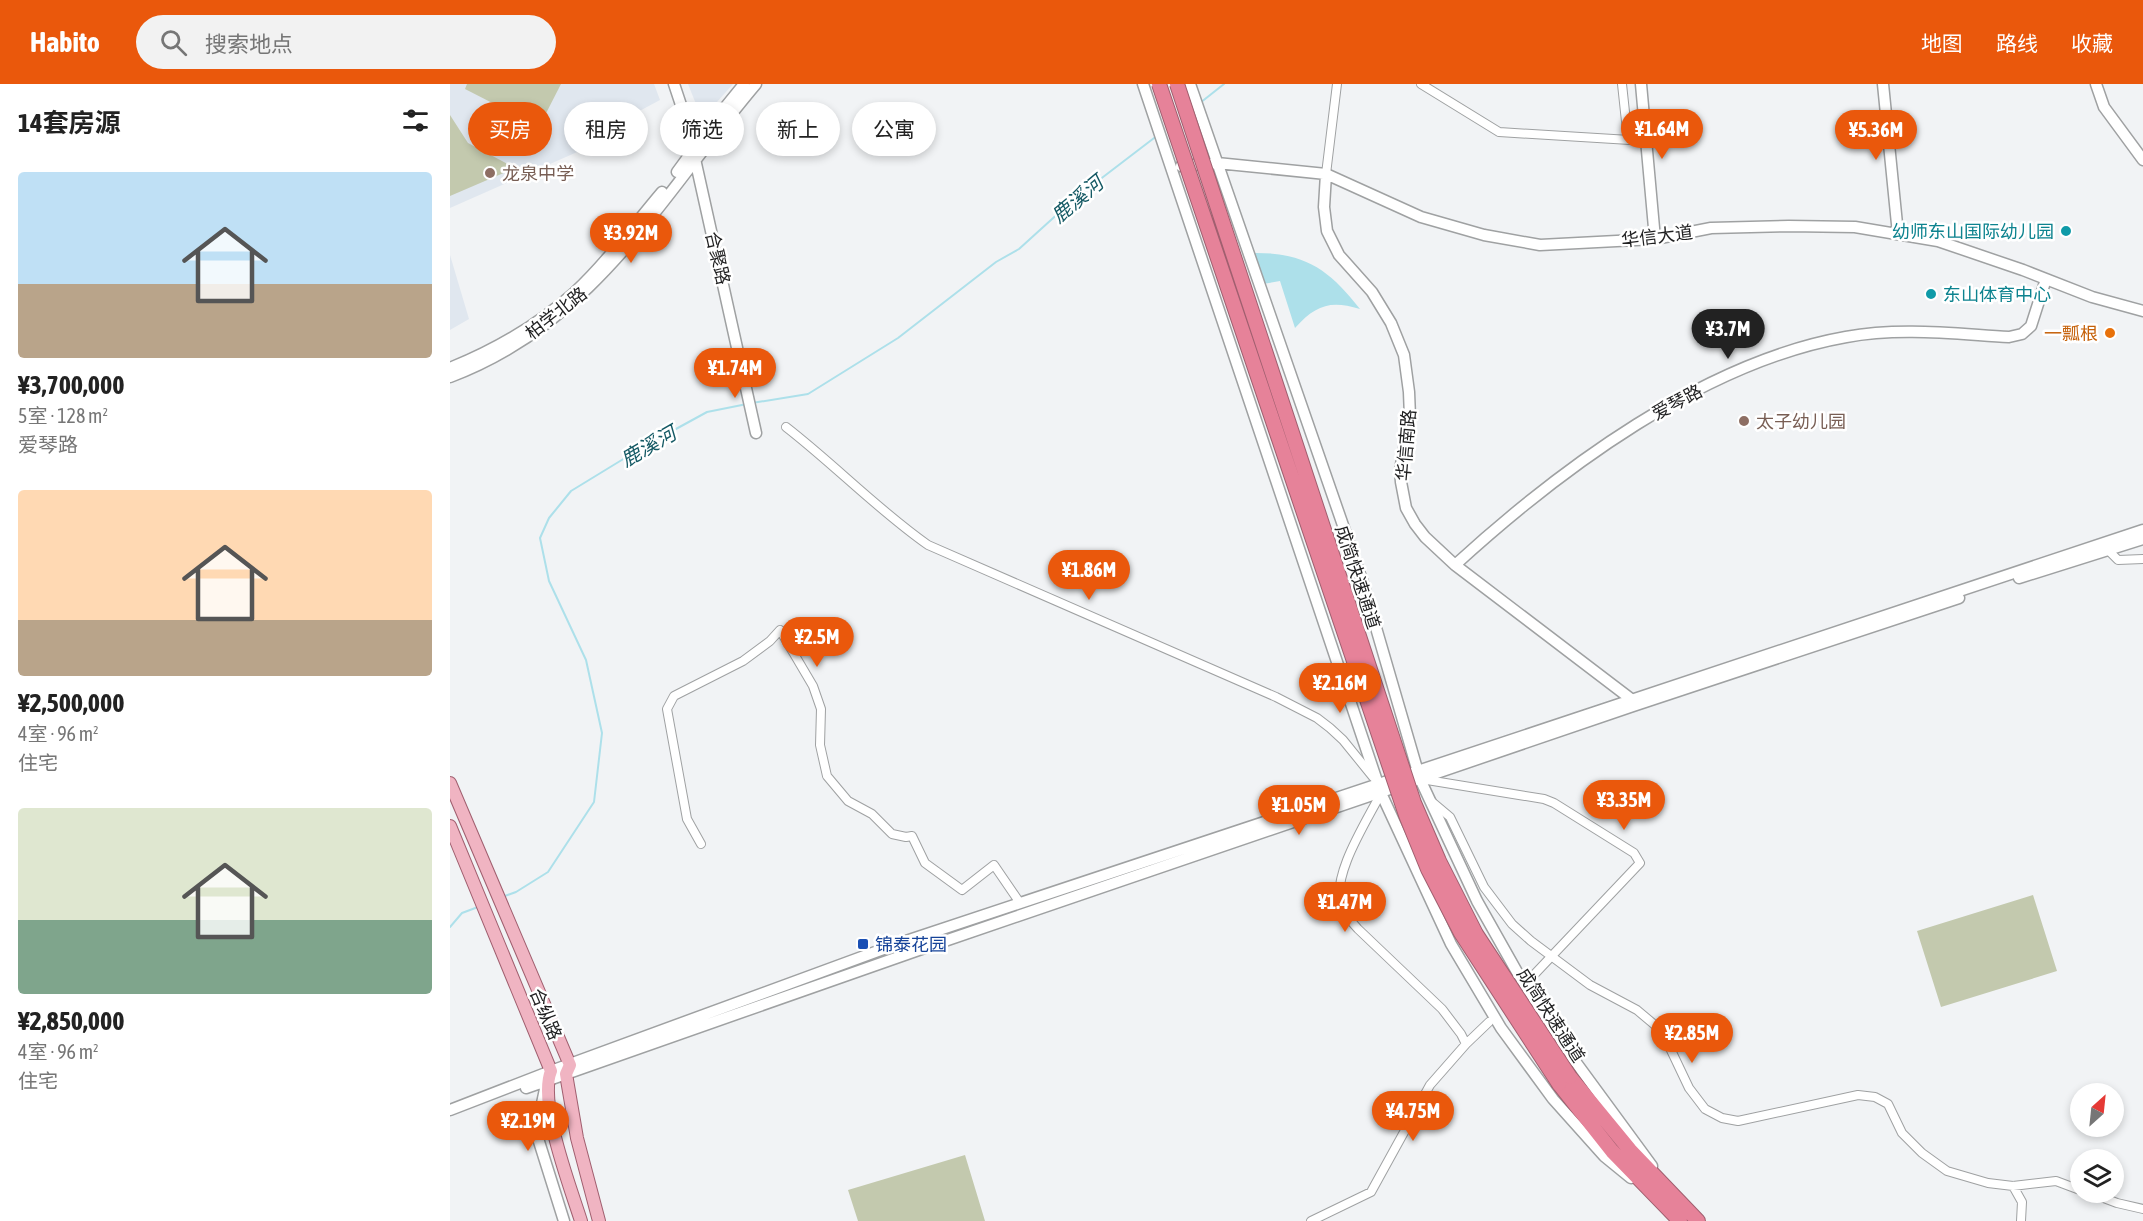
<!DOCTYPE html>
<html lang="zh">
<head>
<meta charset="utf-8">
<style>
	:root { --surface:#fff; --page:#f2f2f2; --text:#222; --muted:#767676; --accent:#ea580c }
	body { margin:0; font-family:"Asap Condensed","Noto Sans SC",sans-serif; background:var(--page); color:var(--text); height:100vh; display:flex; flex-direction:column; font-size:22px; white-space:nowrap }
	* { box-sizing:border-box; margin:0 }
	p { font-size:20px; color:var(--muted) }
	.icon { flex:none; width:33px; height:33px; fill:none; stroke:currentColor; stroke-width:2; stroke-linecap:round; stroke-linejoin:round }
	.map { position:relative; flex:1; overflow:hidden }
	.sheet { display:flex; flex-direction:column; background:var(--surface); width:450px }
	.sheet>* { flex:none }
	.hud { position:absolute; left:18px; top:18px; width:570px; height:54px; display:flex; gap:12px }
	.needle { width:39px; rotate:27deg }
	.controls { position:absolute; left:1620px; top:999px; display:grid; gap:12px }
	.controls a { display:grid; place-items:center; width:54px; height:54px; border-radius:50%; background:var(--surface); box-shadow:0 3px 9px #0003; font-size:30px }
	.price { position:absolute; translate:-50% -51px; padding:0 14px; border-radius:21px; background:var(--accent); color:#fff; font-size:20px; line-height:39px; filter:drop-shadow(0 2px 3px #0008) }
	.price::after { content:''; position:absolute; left:50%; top:36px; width:18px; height:14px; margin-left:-9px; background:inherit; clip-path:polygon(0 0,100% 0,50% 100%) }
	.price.active { background:#222; color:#fff }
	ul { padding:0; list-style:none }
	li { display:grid; align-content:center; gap:12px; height:318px; padding:0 18px }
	li span { display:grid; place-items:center; height:186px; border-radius:6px; color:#555 }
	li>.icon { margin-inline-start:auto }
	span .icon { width:108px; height:108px; fill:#fffc; stroke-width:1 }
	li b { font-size:26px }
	h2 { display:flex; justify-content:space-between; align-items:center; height:72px; padding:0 18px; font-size:26px }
	.pill { padding:0 21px; border-radius:27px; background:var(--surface); box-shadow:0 3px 9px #0003; font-size:21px; line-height:54px }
	.pill.active { background:var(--accent); color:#fff }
	header { display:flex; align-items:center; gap:36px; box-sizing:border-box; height:84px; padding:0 30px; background:var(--accent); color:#fff }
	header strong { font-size:28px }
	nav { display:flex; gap:33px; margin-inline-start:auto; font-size:21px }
	.search { width:420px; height:54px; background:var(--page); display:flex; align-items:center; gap:15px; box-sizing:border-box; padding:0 21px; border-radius:33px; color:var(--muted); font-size:22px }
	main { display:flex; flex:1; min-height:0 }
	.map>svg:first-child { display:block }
	.built { fill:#e0e7ef }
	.green { fill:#c3c9ae }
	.water { fill:#ade0ea }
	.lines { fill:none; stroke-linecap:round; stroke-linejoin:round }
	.stream { stroke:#ade0ea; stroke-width:2 }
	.street-casing { stroke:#9fa1a2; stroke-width:10 }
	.secondary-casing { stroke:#9fa1a2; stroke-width:13 }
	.primary-casing { stroke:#a05f6f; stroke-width:14 }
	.highway-casing { stroke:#a05f6f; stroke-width:16 }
	.street { stroke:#fff; stroke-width:8 }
	.secondary { stroke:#fff; stroke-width:10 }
	.primary { stroke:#f0b4c2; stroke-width:12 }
	.highway { stroke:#e68299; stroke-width:14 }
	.highway-bridge-casing { stroke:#a05f6f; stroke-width:16; stroke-linecap:butt }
	.highway-bridge { stroke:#e68299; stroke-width:14 }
	.education-dot { fill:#8d6e63; stroke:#fff; stroke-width:2 }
	.culture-dot { fill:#0f9aa8; stroke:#fff; stroke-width:2 }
	.food-dot { fill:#e8710a; stroke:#fff; stroke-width:2 }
	.transit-dot { fill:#1a4fb4; stroke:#fff; stroke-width:2 }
	.labels { text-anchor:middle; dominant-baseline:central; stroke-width:5; stroke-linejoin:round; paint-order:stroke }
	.education-label { font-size:18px; fill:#785e54; stroke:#fff; text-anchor:start }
	.culture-label { font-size:18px; fill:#0d838f; stroke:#fff; text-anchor:end }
	.street-label { font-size:18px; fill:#1f1f20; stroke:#fff }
	.food-label { font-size:18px; fill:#c56008; stroke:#fff; text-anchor:end }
	.transit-label { font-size:18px; fill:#164399; stroke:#fff; text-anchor:start }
	.water-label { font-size:20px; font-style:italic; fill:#145964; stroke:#fff }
</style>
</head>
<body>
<header>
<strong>Habito</strong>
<div class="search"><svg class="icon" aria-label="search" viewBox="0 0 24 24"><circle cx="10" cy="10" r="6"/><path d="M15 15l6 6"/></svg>搜索地点</div>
<nav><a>地图</a><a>路线</a><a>收藏</a></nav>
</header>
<main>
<section class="sheet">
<h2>14套房源<svg class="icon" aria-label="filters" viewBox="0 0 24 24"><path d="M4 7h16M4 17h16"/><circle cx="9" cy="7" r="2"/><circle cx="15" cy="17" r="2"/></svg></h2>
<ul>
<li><span style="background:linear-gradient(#bfe0f5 60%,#b9a48a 0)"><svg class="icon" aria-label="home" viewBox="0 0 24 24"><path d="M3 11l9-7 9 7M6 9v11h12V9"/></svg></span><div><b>¥3,700,000</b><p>5室 · 128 m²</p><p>爱琴路</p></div></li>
<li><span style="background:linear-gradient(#ffd9b3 70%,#b9a48a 0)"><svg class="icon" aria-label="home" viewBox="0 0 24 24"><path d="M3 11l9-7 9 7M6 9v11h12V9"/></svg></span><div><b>¥2,500,000</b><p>4室 · 96 m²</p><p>住宅</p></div></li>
<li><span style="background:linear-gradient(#dfe7d0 60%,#7fa58c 0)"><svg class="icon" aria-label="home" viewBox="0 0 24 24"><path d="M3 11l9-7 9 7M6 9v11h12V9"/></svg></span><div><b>¥2,850,000</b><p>4室 · 96 m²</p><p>住宅</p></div></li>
</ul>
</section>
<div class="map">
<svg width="1693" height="1137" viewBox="0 0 1693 1137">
	<rect width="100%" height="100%" fill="#f1f3f5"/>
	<path class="built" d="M0 0H204L210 16 182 31 159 54 0 124Z
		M238 0H283L267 18 248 25Z
		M0 171 19 235 0 246Z"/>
	<path class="green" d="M17 0H111L89 43 15 5Z
		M0 31 18 59 65 84 0 112Z
		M1583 811 1607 887 1491 923 1467 847Z
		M515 1071 535 1137H408L398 1106Z"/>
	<path class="water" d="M802 169C854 168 879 185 910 225 880 216 866 221 845 244L830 197 813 200Z"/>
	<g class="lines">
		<path class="stream" d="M750 19 774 0
			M302 319 358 310 448 254 546 178 569 165 623 116 708 51
			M52 813 66 808 98 788 144 718 152 649 136 576 99 497 90 454 99 434 121 407 193 363 257 328 297 320
			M0 843 12 829 28 823"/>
		<g class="street-casing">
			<path id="street" d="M971 0 1049 48 1196 57
				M1172 0 1178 56
				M876 90 887 0
				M336 343C385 381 428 426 478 461L826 613 867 634 880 644 893 656 923 693
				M1657 465 1668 476 1693 475
				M971 695 1094 715 1104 719 1184 769 1190 779 1079 896
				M931 709C917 737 881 791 891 822 894 830 902 838 908 845L992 925 1011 950 1016 960
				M981 717 1000 733 1034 803 1062 840 1081 857 1140 901 1187 926 1206 942 1220 964 1239 1004 1255 1025 1272 1034 1288 1037 1408 1011 1425 1013 1438 1020 1452 1049 1472 1069 1497 1087 1538 1099 1563 1102 1606 1097 1630 1106
				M251 760 237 735 217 625 224 612 293 577 320 557 330 546 363 602 371 625 370 661 377 692 398 717 422 730 442 750 456 753 462 752 475 779 512 806 544 781 570 819
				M1563 1102 1572 1118 1571 1137
				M1638 1108 1667 1119 1693 1125
				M861 1137 921 1108 980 1001 1016 960 1039 938"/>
		</g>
		<g class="secondary-casing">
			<path id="secondary" d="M224 0 237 39 306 349
				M693 0 931 709 1001 860 1051 944 1103 1015 1154 1072 1181 1094
				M740 0 913 499 970 695 1027 817 1067 888 1111 958 1202 1082
				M1191 0 1205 155
				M1433 0 1448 150
				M1646 0 1654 23 1693 76
				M731 82 767 79 876 90 971 133 1034 151 1090 161 1205 155 1261 144 1339 142 1405 143 1488 157 1573 186 1642 213 1693 227
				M227 88 268 32 294 0
				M876 90 874 123 877 147 889 171 922 208 941 239 954 271 959 308 960 333 950 386 951 398 956 424 965 440 975 453 1005 481 1181 615 1182 619
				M0 284C45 266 89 240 125 208 157 178 184 141 212 108
				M0 293C146 238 210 113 306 0
				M1005 481C1110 385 1254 278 1396 253 1450 243 1505 250 1559 253L1572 250 1581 242 1596 195
				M1569 494 1693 455
				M76 1004 480 862 1183 622 1509 514
				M95 1005 86 1048 114 1137
				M0 1026 101 987 447 860 1693 446"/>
		</g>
		<g class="primary-casing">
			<path id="primary" d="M0 699 120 981 116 990 127 1054 149 1137
				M0 742 101 987C88 1019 120 1102 131 1137"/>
		</g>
		<g class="highway-casing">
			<path id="highway" d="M1120 993 1180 1066 1248 1137
				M1109 1000 1162 1067 1230 1137"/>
		</g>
		<use href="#street" class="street"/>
		<use href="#secondary" class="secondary"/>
		<use href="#primary" class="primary"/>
		<use href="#highway" class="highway"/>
		<g class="highway-bridge-casing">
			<path id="highway-bridge" d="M709 0 956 731 978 785 1011 849 1109 1000
				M727 0 964 719 989 777 1026 850 1120 993"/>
		</g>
		<use href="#highway-bridge" class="highway-bridge"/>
	</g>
	<g class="education-dot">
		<circle cx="40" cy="89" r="6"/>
		<circle cx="1294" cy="337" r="6"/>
	</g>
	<g class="culture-dot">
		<circle cx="1616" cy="147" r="6"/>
		<circle cx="1481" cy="210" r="6"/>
	</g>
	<circle class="food-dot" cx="1660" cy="249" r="6"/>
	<rect class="transit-dot" x="407" y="854" width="12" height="12" rx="3"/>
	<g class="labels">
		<g class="education-label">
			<text x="52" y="89">龙泉中学</text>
			<text x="1306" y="337">太子幼儿园</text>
		</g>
		<g class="culture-label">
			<text x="1604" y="147">幼师东山国际幼儿园</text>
			<text x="1493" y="210" text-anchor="start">东山体育中心</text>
		</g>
		<g class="street-label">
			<text transform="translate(1207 152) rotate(-7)">华信大道</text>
			<text transform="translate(268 174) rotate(77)">合聚路</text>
			<text transform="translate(106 229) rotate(-38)">柏学北路</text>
			<text transform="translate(1227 318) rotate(-28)">爱琴路</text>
			<text transform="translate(956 361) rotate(-85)">华信南路</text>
			<text transform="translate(908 493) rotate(72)">成简快速通道</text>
			<text transform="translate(96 930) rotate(67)">合纵路</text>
			<text transform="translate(1101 931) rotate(57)">成简快速通道</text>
		</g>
		<g class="food-label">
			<text x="1648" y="249">一瓢根</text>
		</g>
		<g class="transit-label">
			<text x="425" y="860">锦泰花园</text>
		</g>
		<g class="water-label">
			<text transform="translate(627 115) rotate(-40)">鹿溪河</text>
			<text transform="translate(198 362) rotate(-30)">鹿溪河</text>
		</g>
	</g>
</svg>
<div class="controls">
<a><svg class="needle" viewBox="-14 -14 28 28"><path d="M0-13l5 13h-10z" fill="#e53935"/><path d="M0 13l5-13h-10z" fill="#767676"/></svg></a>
<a><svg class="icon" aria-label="layers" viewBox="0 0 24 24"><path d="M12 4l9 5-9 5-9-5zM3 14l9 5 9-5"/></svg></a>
</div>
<b class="price" style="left:1212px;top:76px">¥1.64M</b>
<b class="price" style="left:1426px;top:77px">¥5.36M</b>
<b class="price" style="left:181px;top:180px">¥3.92M</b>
<b class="price active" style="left:1278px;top:276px">¥3.7M</b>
<b class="price" style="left:285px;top:315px">¥1.74M</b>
<b class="price" style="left:639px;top:517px">¥1.86M</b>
<b class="price" style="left:367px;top:584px">¥2.5M</b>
<b class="price" style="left:890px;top:630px">¥2.16M</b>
<b class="price" style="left:1174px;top:747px">¥3.35M</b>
<b class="price" style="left:849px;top:752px">¥1.05M</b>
<b class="price" style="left:895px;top:849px">¥1.47M</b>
<b class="price" style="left:1242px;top:980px">¥2.85M</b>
<b class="price" style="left:963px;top:1058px">¥4.75M</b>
<b class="price" style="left:78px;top:1068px">¥2.19M</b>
<div class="hud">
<a class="pill active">买房</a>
<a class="pill">租房</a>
<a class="pill">筛选</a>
<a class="pill">新上</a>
<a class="pill">公寓</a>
</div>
</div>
</main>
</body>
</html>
